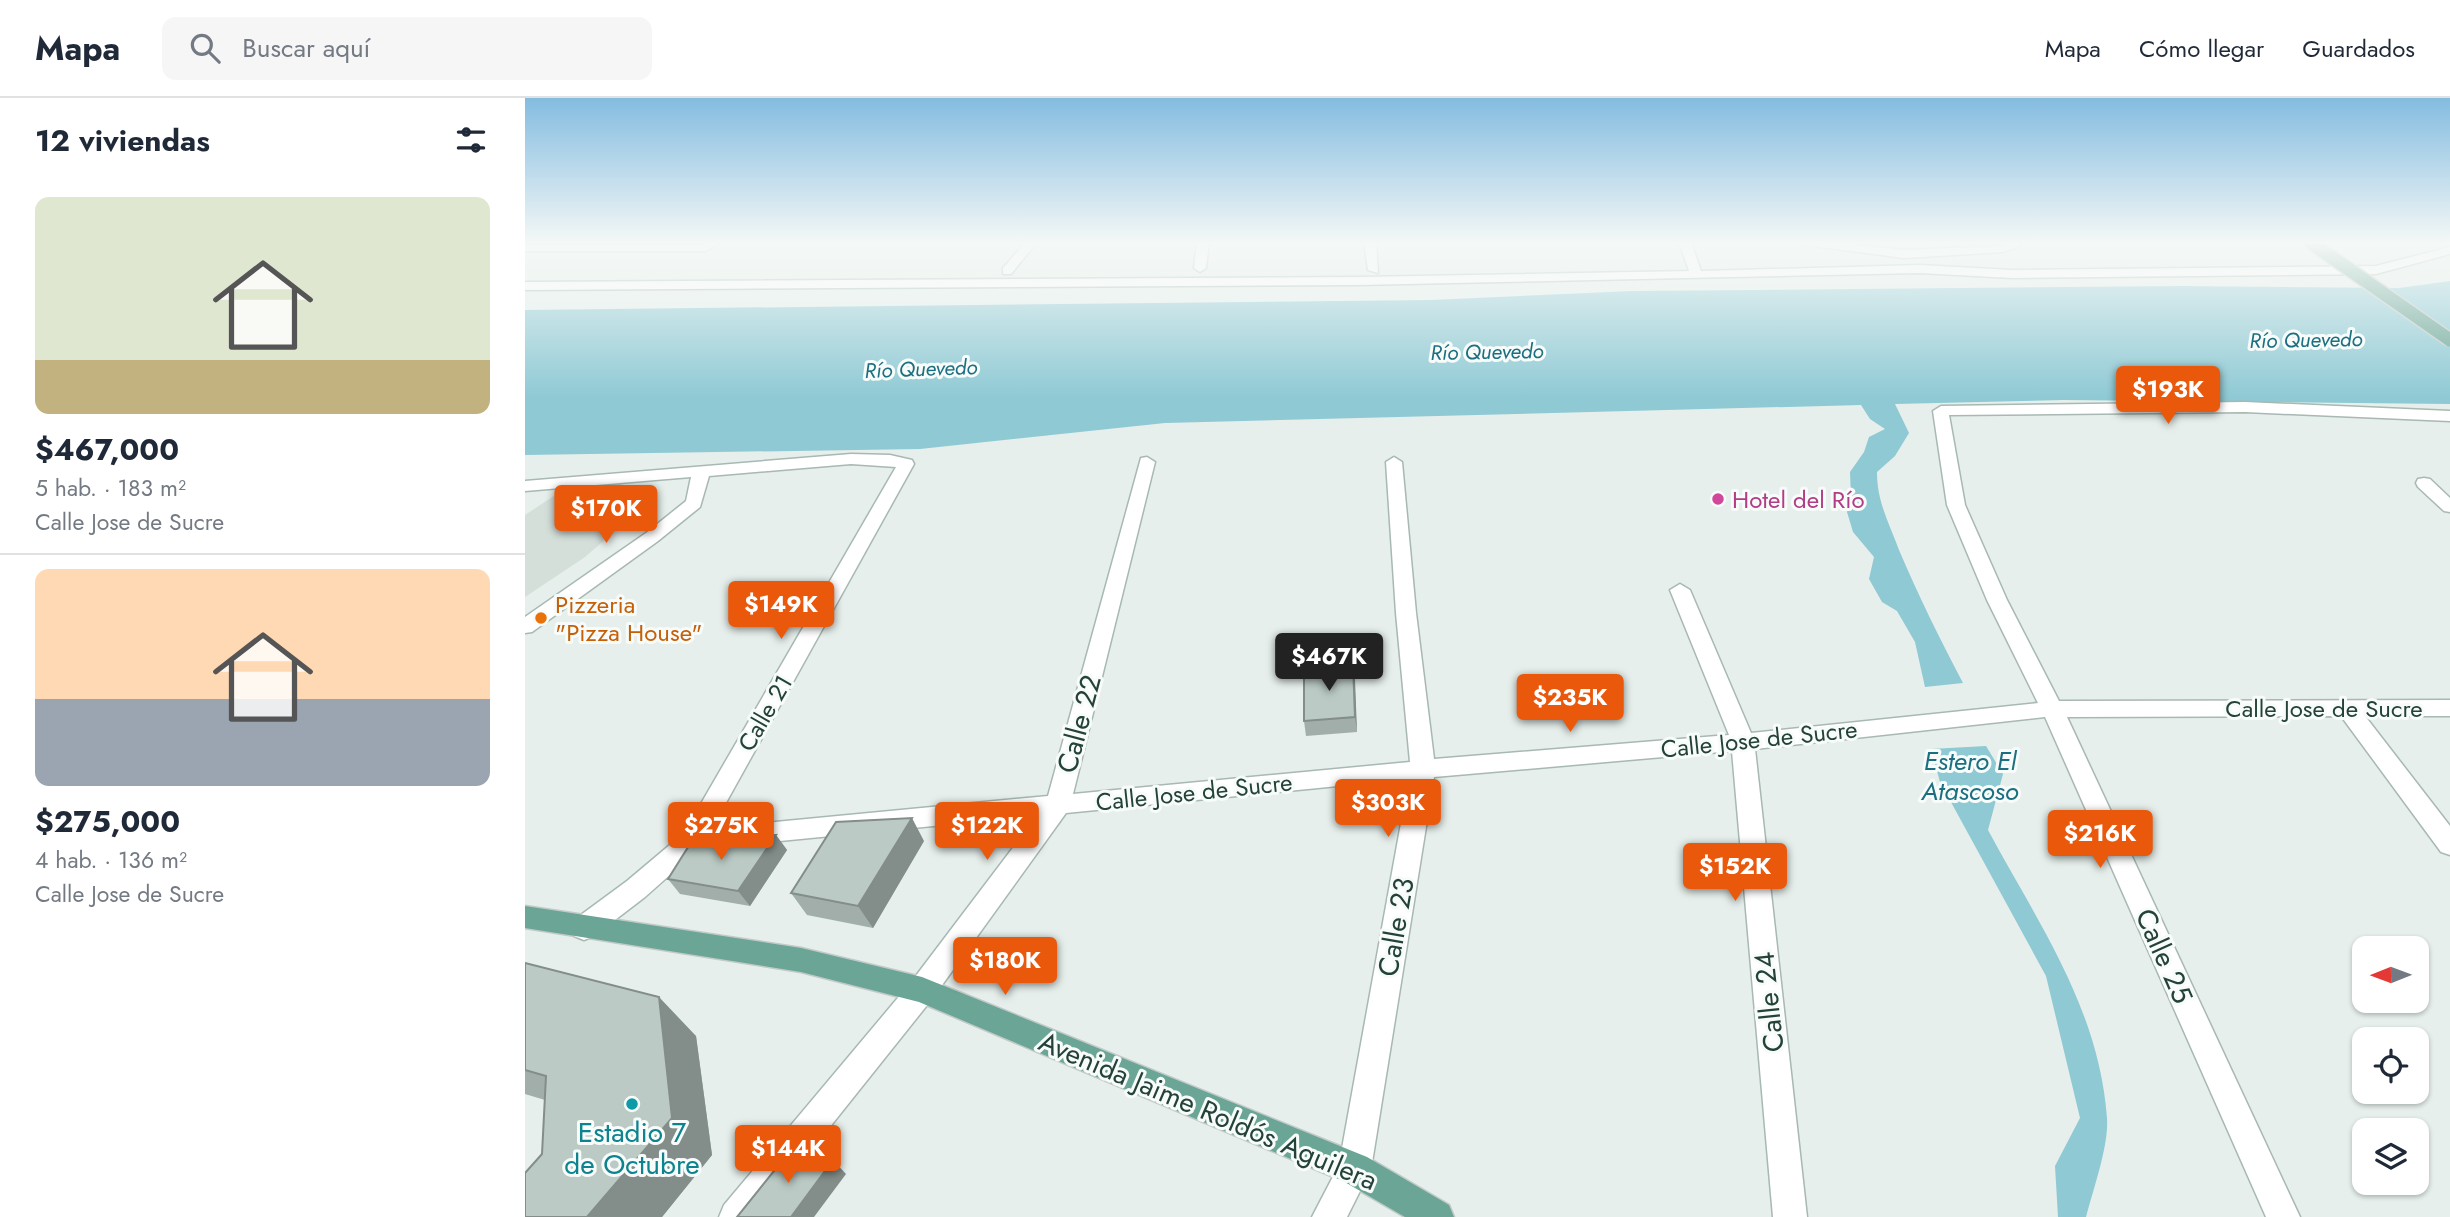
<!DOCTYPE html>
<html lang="es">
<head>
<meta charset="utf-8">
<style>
	:root { --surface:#fff; --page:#f6f6f7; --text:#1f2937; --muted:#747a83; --line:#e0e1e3; --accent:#ea580c }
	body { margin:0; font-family:Jost,sans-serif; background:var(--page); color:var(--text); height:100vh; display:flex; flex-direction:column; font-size:26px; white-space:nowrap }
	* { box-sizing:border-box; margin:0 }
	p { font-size:23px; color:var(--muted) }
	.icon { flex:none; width:38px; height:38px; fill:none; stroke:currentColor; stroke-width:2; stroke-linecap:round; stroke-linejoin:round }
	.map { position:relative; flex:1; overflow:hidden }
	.panel { display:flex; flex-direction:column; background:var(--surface); width:525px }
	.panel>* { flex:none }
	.needle { width:46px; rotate:269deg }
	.controls { position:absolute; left:1827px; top:838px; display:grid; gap:14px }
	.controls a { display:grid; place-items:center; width:77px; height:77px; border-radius:14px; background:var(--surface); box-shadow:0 2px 5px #0004; font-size:35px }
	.price { position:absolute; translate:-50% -60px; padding:0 16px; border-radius:7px; background:var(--accent); color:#fff; font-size:23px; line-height:46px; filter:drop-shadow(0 2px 4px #0008) }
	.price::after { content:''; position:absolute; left:50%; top:42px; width:21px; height:16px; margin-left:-10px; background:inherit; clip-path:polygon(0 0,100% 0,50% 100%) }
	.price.on { background:#222; color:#fff }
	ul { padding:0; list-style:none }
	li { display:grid; align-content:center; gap:14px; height:371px; padding:0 35px }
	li+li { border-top:2px solid var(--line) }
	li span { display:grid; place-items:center; height:217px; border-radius:14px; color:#555 }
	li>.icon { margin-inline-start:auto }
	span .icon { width:126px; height:126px; fill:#fffc; stroke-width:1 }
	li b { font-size:30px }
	h2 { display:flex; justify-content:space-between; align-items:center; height:84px; padding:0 35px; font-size:30px }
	header { display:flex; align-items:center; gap:42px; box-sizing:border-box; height:98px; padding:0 35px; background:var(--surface); border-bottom:2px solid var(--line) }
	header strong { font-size:33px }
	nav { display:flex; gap:38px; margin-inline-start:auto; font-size:24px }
	.search { width:490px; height:63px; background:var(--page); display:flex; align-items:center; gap:18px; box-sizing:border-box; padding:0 24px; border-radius:14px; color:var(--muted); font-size:26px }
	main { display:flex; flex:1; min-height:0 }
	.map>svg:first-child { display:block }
	.built { fill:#d4dfda }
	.water { fill:#8ec9d4 }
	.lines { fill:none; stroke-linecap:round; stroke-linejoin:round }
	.minor-casing { stroke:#a8b8b2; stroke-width:3 }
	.major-casing { stroke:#c2cac8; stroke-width:3 }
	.minor { fill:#fff; fill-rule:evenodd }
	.major { fill:#6aa596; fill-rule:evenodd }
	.major-bridge-casing { stroke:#c2cac8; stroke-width:16; stroke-linecap:butt }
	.major-bridge { stroke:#6aa596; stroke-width:13 }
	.wall { fill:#a1aea9 }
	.shaded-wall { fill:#838d89 }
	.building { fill:#bbcac4; stroke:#838d89; stroke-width:2 }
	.hotel-dot { fill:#d1479c; stroke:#f7fbf9; stroke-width:2.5 }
	.food-dot { fill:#e8710a; stroke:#f7fbf9; stroke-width:2.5 }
	.culture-dot { fill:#0f9aa8; stroke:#f7fbf9; stroke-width:2.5 }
	.labels { text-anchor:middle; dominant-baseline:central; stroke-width:6; stroke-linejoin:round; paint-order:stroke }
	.far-water-label { font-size:21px; font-style:italic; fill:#1c6f80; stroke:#f7fbf9 }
	.hotel-label { font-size:24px; fill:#b23c85; stroke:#f7fbf9; text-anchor:start }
	.food-label { font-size:24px; fill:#c56008; stroke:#f7fbf9; text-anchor:start }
	.street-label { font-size:24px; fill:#24423a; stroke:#f7fbf9 }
	.water-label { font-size:26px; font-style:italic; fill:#1c6f80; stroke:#f7fbf9 }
	.near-street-label { font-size:28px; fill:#24423a; stroke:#f7fbf9 }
	.near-culture-label { font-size:28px; fill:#0d838f; stroke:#f7fbf9 }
</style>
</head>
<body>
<header>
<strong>Mapa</strong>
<div class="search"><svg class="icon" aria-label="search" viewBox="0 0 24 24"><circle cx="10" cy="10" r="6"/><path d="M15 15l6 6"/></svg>Buscar aquí</div>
<nav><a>Mapa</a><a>Cómo llegar</a><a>Guardados</a></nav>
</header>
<main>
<section class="panel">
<h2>12 viviendas<svg class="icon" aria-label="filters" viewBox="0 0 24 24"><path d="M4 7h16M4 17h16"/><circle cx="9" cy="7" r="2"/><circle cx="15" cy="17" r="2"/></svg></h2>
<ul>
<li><span style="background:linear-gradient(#dfe7d0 75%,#c2b280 0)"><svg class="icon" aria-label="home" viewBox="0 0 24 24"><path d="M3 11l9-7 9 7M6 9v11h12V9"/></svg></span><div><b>$467,000</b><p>5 hab. · 183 m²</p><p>Calle Jose de Sucre</p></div></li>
<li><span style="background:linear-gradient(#ffd9b3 60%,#9aa5b1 0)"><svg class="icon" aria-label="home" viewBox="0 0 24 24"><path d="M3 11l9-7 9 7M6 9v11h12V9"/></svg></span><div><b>$275,000</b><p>4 hab. · 136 m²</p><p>Calle Jose de Sucre</p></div></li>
</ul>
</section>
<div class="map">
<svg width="1925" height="1119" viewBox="0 0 1925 1119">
	<rect width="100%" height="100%" fill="#e6efeb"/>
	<path class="built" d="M88 384 103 388 108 395V409L92 431 60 459 0 499V417L41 390Z"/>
	<path class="water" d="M1925 183V306L1539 302 1370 306 1384 335 1370 358 1352 374C1352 404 1364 425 1374 452 1393 497 1415 541 1438 585L1400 589 1390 544 1372 513 1357 504 1344 481 1349 459 1328 434 1322 414 1326 400 1325 374 1339 354 1344 339 1360 331 1345 321 1336 307 640 325 395 351 0 357V212L906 202 1107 193 1655 188 1874 190Z
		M1461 648 1478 676 1463 732C1513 825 1574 910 1582 1020 1584 1047 1568 1092 1561 1119H1533L1530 1068 1555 1020 1521 878 1415 684 1406 651Z"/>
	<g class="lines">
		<g class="minor-casing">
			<path id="minor" d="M182 144H195L181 153H0V147H178Z
				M501 144H512L486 176H478V170Z
				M672 144H684L681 170 675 174 669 170Z
				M839 144H851L853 175 843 172Z
				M1154 144H1166L1176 173 1395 167 1487 172 1851 168 1925 149V156L1851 176 1487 180 1395 175 834 187 0 192V184L834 179 1164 173Z
				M1275 144H1311L1379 152 1478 148 1481 144H1493L1495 148 1478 154 1379 160 1280 147Z
				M1720 304 1925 313V323L1720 314 1424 317 1440 407 1482 502 1534 603 1925 602V618H1840L1925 728V757L1916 754 1816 618 1542 619 1775 1119H1741L1520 619 1230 651 1282 1119H1248L1207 653 909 679 846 1071 822 1119H787L814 1067 884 681 541 715 407 901 233 1119H194L199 1107 387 883 512 718 174 751 120 799 69 838 59 842 49 838 45 830 49 822 102 783 159 735 371 369 326 366 184 378 175 409 133 443 7 534 0 535V519L121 435 161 403 166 379 0 393V383L326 356 365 357 387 362 389 366 187 730 523 698 616 360 622 359 630 364 548 696 885 664 871 515 861 364 869 359 877 364 891 515 909 661 1204 637 1145 492 1155 486 1165 492 1226 635 1513 605 1462 502 1422 407 1408 313 1416 308Z
				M1899 380 1905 381 1925 400V414L1919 413 1893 389 1891 385 1893 381Z"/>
		</g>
		<g class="major-casing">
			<path id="major" d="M0 808 276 850 397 879 842 1059 924 1107 929 1119H880L818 1083 394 904 276 874 0 830Z"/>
		</g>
		<use href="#minor" class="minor"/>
		<use href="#major" class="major"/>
		<g class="major-bridge-casing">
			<path id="major-bridge" d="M1785 144 1925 242"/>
		</g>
		<use href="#major-bridge" class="major-bridge"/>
	</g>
	<path class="wall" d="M828 566 832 634 781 638 779 623Z
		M251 737 262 752 225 808 155 796 143 781Z
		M399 743 348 830 282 817 266 795Z
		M0 865 171 938 187 1057 137 1119H0L17 1056 20 1002 0 996Z"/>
	<path class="shaded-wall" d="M828 566 830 581 832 634 830 619Z
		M387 720 399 743 348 830 333 808Z
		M251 737 262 752 225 808 213 793Z
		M134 899 171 938 187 1057 137 1119H62Z
		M308 1062 321 1076 289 1119H266Z"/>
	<path class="building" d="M828 566 830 619 779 623V570Z
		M387 720 333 808 266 795 311 724Z
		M251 737 213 793 143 781 165 746Z
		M0 865 134 899 147 1020 62 1119H0V1075L17 1056 21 978 0 972Z
		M269 1048 308 1062 266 1119H212Z"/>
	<linearGradient id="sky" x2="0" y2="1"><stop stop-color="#84bce0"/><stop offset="0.48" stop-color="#f4f8f6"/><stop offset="1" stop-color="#f4f8f6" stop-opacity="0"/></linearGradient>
	<rect width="1925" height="301" fill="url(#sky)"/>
	<circle class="hotel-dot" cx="1193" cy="401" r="7"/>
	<circle class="food-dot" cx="16" cy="520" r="7"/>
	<circle class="culture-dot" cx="107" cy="1006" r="7"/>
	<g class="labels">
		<g class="far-water-label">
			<text transform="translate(1781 242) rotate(-1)">Río Quevedo</text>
			<text transform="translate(962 254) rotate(-1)">Río Quevedo</text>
			<text transform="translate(396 271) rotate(-2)">Río Quevedo</text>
		</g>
		<g class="hotel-label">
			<text x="1207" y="401">Hotel del Río</text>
		</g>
		<g class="food-label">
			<text x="30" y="506">Pizzeria<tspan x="30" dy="28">"Pizza House"</tspan></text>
		</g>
		<g class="street-label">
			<text x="1799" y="610">Calle Jose de Sucre</text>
			<text transform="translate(240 615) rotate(-60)">Calle 21</text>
			<text transform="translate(1234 641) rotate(-6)">Calle Jose de Sucre</text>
			<text transform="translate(669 694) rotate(-6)">Calle Jose de Sucre</text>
		</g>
		<g class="water-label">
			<text x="1445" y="663">Estero El<tspan x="1445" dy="30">Atascoso</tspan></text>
		</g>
		<g class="near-street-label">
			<text transform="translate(554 626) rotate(-75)">Calle 22</text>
			<text transform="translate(871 829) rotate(-80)">Calle 23</text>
			<text transform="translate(1639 858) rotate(66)">Calle 25</text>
			<text transform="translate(1244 904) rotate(-96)">Calle 24</text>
			<text transform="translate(683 1013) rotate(23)">Avenida Jaime Roldós Aguilera</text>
		</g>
		<g class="near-culture-label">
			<text x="107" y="1034">Estadio 7<tspan x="107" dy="32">de Octubre</tspan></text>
		</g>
	</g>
</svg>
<div class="controls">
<a><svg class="needle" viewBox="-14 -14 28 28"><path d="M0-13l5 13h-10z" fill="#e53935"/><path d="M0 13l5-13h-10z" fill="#747a83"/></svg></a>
<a><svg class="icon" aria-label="locate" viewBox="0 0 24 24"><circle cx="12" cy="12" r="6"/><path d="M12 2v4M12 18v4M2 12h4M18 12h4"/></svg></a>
<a><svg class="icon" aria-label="layers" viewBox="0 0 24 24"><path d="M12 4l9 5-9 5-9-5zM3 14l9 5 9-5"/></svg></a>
</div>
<b class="price" style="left:1643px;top:328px">$193K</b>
<b class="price" style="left:81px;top:447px">$170K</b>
<b class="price" style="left:256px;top:543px">$149K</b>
<b class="price on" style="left:804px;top:595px">$467K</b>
<b class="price" style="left:1045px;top:636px">$235K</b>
<b class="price" style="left:863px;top:741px">$303K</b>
<b class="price" style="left:196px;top:764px">$275K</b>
<b class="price" style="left:462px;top:764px">$122K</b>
<b class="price" style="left:1575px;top:772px">$216K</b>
<b class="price" style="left:1210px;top:805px">$152K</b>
<b class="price" style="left:480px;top:899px">$180K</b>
<b class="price" style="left:263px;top:1087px">$144K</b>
</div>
</main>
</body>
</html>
